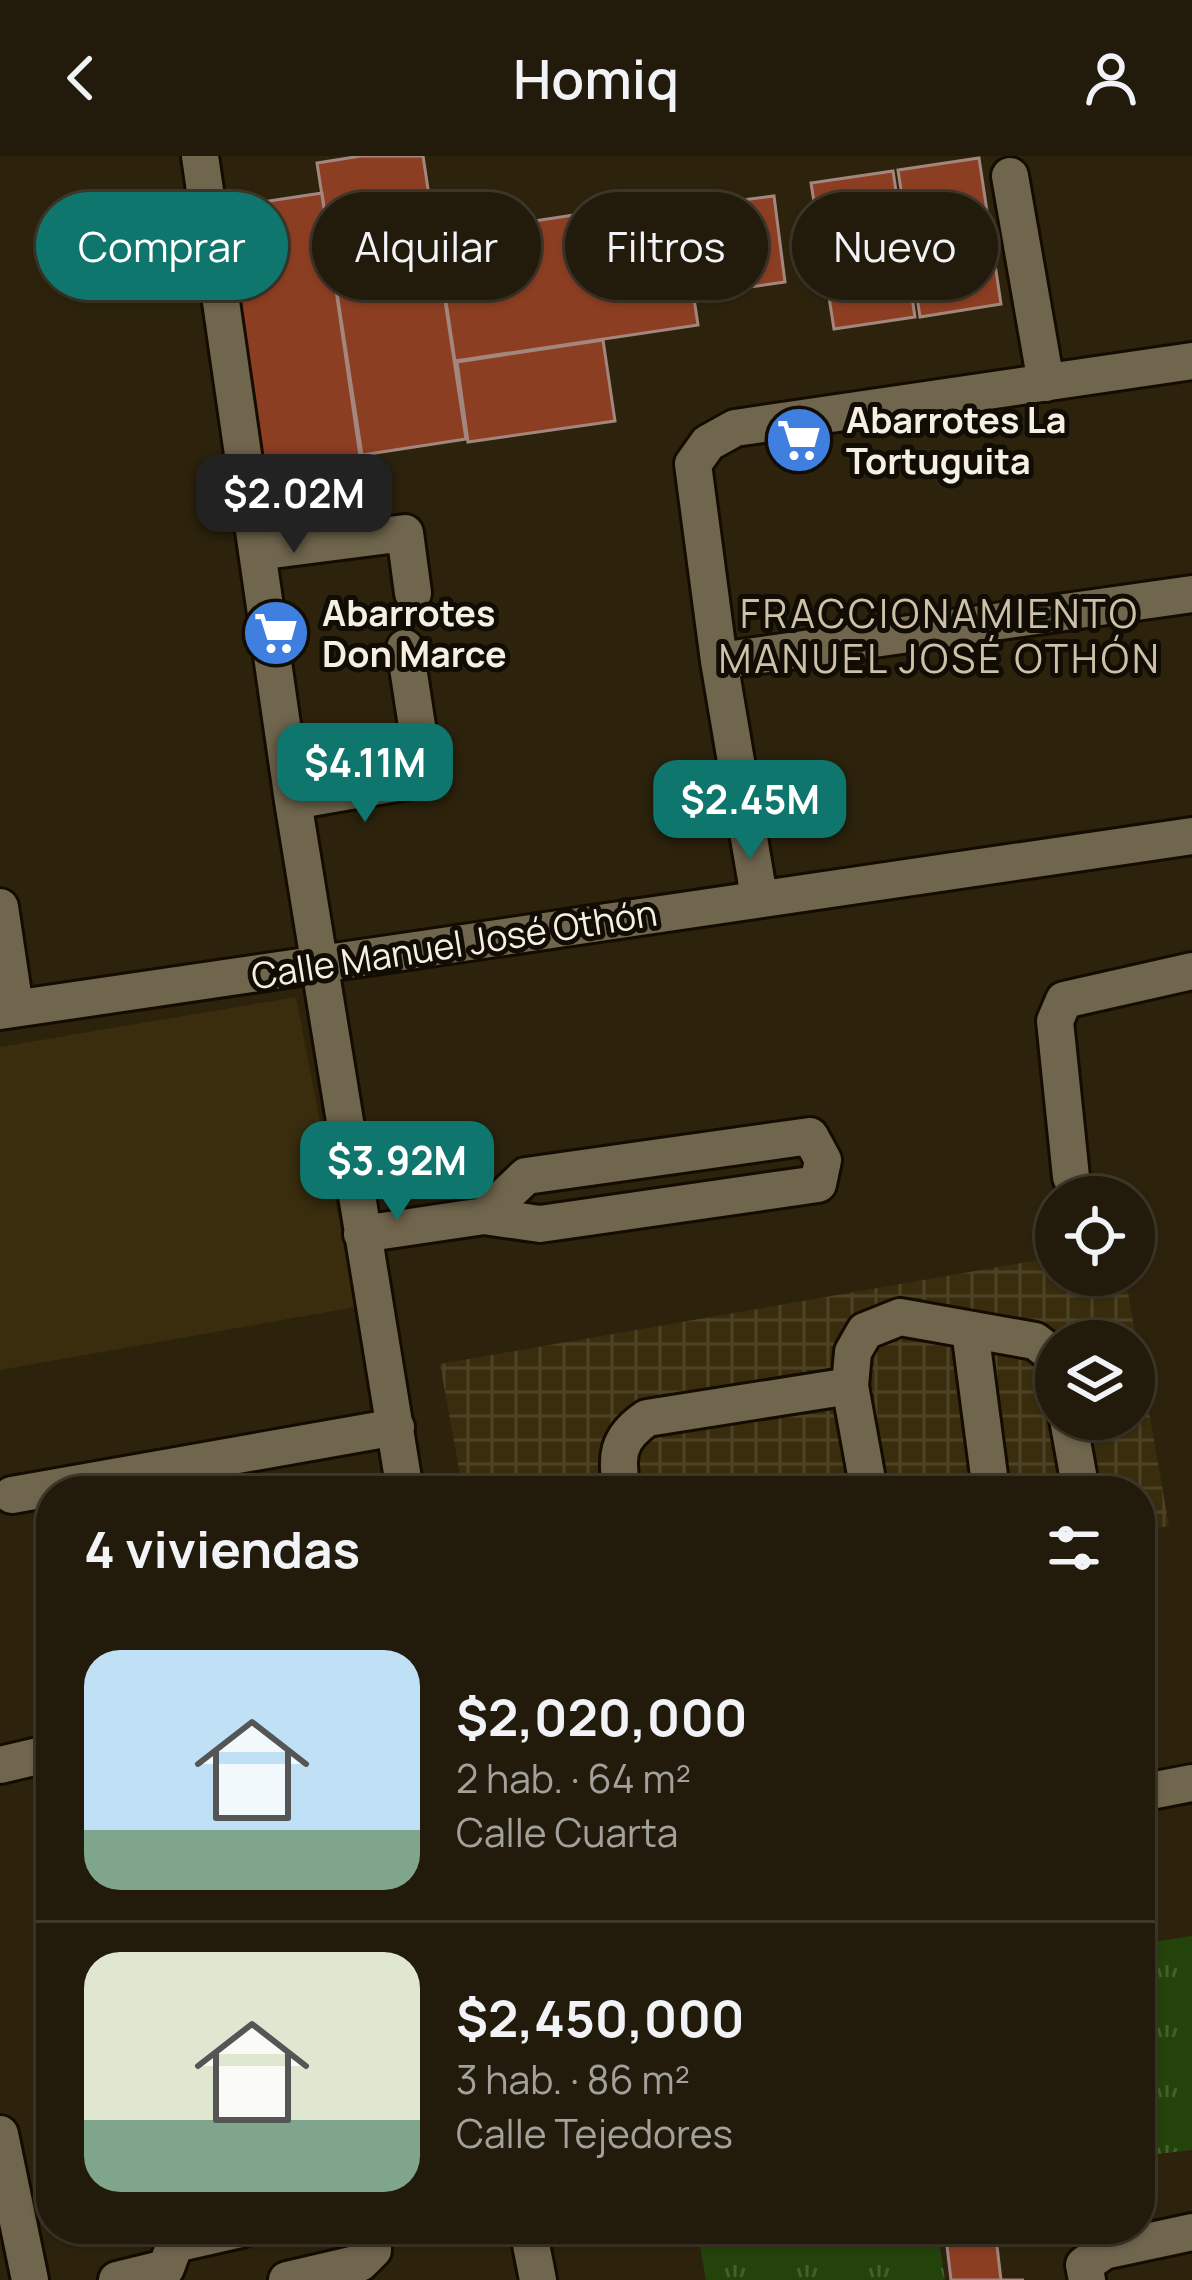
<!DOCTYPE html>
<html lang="es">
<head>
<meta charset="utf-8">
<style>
	:root { --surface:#221a0a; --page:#2a2313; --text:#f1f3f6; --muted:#a2a19c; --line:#3f382b; --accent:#0f766e }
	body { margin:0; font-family:Manrope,sans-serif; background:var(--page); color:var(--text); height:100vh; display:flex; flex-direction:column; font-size:45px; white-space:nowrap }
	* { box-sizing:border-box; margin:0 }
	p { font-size:39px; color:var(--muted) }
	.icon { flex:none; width:66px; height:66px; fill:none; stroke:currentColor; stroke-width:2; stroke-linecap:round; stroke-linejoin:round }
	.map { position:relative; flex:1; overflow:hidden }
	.sheet { position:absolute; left:36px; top:1320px; width:1119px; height:768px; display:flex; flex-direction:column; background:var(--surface); border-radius:48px; box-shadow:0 3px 9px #0004,0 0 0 3px var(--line) }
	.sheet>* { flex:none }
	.guide { position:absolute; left:36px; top:36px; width:1122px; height:108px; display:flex; gap:24px }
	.buttons { position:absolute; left:1035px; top:1020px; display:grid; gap:24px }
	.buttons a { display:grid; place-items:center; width:120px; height:120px; border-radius:50%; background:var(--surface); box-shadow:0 3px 9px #0004,0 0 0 3px var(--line); font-size:60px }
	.price { position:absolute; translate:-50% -102px; padding:0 27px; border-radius:24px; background:var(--accent); color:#fff; font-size:39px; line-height:78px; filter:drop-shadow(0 3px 6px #0008) }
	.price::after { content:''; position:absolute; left:50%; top:72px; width:36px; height:27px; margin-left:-18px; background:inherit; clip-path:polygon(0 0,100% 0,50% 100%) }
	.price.active { background:#222; color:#fff }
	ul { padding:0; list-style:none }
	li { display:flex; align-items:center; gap:36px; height:300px; padding:0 48px }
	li+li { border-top:3px solid var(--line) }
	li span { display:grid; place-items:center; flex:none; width:336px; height:240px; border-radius:36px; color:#555 }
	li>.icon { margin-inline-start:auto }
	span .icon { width:144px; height:144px; fill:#fffc; stroke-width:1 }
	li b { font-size:51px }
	h2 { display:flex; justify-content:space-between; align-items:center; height:144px; padding:0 48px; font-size:51px }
	.pill { padding:0 42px; border-radius:54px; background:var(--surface); box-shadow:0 3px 9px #0004,0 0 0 3px var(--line); font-size:42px; line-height:108px }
	.pill.active { background:var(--accent); color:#fff }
	header { display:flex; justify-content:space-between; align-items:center; height:156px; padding:0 48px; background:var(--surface); font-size:54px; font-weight:600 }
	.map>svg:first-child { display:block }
	.built { fill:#392d0e }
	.industrial { fill:url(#industrial-grid); fill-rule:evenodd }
	.grass { fill:url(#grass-tufts) }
	.building { fill:#8c3e22; stroke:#a3867d; stroke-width:3 }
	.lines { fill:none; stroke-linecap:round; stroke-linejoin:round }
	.minor-casing { stroke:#150c00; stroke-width:42 }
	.minor { stroke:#70654d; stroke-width:36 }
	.labels { text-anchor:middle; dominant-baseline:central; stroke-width:10; stroke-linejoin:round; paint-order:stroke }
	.poi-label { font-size:36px; font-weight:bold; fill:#f6f0e2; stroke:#110d05; text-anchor:start }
	.street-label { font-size:36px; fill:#f6f0e2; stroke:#110d05 }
	.neighbourhood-label { font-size:39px; letter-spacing:3px; fill:#cdc1a7; stroke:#110d05 }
</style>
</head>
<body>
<header><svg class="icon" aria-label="back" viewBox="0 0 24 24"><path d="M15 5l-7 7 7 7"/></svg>Homiq<svg class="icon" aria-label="person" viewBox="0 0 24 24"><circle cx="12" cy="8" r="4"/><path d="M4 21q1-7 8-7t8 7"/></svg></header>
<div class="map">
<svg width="1192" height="2124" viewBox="0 0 1192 2124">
	<defs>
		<pattern id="industrial-grid" width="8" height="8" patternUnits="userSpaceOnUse" patternTransform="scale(3)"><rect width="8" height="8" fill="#392d0e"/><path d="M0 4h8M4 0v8" fill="none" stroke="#4c4225"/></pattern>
		<pattern id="grass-tufts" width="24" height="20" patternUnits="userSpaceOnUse" patternTransform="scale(3)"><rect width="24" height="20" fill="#23430b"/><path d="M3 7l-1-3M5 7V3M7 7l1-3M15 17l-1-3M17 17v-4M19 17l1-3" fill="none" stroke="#445e2e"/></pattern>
	</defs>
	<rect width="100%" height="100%" fill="#2d230d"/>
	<path class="built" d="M296 841 356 1151 0 1214V891Z"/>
	<path class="industrial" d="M1056 1101V1119H1125L1169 1370 1140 1375V1335H463L440 1208ZM1056 1185H1134V1263H1056Z"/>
	<path class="grass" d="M1192 1780V1994L1140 2000V1788Z
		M697 2073H937L945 2124H706Z"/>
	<path class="building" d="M361 0H423L466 283 362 299 317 7Z
		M979 2 1001 148 920 161 898 14Z
		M893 15 915 161 834 173 811 27Z
		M322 37 360 300 260 315 222 52Z
		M774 40 785 126 723 135 711 48Z
		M679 43 698 169 455 205 436 80Z
		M603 184 615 265 468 286 457 206Z
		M945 2073H995L1001 2124H1024H951Z"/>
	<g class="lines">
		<g class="minor-casing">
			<path id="minor" d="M200 0 293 645 405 1335
				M1010 20 1046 227
				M257 396 405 377 413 437
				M719 505 1192 438
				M293 645 425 622 405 492
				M759 741 719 505 693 308 708 287 735 272 1192 205
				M0 751 15 852
				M0 855 1192 680
				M1071 1021 1055 865 1064 844 1192 815
				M362 1078 484 1060 540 1068 818 1028 823 1004 810 980 526 1020 484 1060
				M970 1174 991 1335
				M850 1230 853 1196 865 1175 900 1161 1035 1185 1056 1201
				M1068 1263 1081 1335
				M622 1335C616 1301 616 1283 647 1262L850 1230 869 1335
				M12 1339 396 1271
				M0 1609 51 1597
				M1140 1637 1192 1627
				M0 1978 30 2124
				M528 2073 538 2124
				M166 2112 175 2088 241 2073
				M117 2124 166 2112
				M287 2124 360 2107 373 2094 372 2073
				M1087 2124 1084 2109 1104 2095 1192 2076"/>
		</g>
		<use href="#minor" class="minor"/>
	</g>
	<defs>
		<g id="supermarket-disc" transform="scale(3.45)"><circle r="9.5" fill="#3f7fe0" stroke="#110d05"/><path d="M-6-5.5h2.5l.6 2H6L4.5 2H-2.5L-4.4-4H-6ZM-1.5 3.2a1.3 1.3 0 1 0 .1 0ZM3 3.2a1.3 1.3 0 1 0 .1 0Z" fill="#fff"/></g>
	</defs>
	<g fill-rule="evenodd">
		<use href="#supermarket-disc" x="799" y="284"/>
		<use href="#supermarket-disc" x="276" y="477"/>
	</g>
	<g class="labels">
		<g class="poi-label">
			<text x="846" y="263">Abarrotes La<tspan x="846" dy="41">Tortuguita</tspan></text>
			<text x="322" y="456">Abarrotes<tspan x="322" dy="41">Don Marce</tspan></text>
		</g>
		<g class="street-label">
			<text transform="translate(454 788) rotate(-9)">Calle Manuel José Othón</text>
		</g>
		<g class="neighbourhood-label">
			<text x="940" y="457">FRACCIONAMIENTO<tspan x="940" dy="45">MANUEL JOSÉ OTHÓN</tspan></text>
		</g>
	</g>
</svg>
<div class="buttons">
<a><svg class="icon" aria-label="locate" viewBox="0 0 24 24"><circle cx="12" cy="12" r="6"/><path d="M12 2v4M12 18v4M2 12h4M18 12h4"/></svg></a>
<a><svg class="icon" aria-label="layers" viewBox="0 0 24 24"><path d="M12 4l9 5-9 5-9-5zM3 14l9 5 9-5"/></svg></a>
</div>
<b class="price active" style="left:294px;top:400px">$2.02M</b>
<b class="price" style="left:365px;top:669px">$4.11M</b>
<b class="price" style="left:750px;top:706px">$2.45M</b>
<b class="price" style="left:397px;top:1067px">$3.92M</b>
<div class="guide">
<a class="pill active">Comprar</a>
<a class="pill">Alquilar</a>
<a class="pill">Filtros</a>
<a class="pill">Nuevo</a>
</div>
<section class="sheet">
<h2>4 viviendas<svg class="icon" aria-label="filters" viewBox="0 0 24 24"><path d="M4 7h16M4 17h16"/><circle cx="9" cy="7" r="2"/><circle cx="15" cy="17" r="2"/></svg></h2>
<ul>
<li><span style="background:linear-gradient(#bfe0f5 75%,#7fa58c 0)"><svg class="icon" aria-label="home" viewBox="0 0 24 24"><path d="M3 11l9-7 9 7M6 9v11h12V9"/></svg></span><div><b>$2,020,000</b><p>2 hab. · 64 m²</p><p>Calle Cuarta</p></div></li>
<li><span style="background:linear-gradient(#dfe7d0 70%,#7fa58c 0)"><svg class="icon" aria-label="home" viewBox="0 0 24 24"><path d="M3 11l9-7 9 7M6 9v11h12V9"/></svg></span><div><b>$2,450,000</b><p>3 hab. · 86 m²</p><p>Calle Tejedores</p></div></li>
</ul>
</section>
</div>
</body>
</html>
